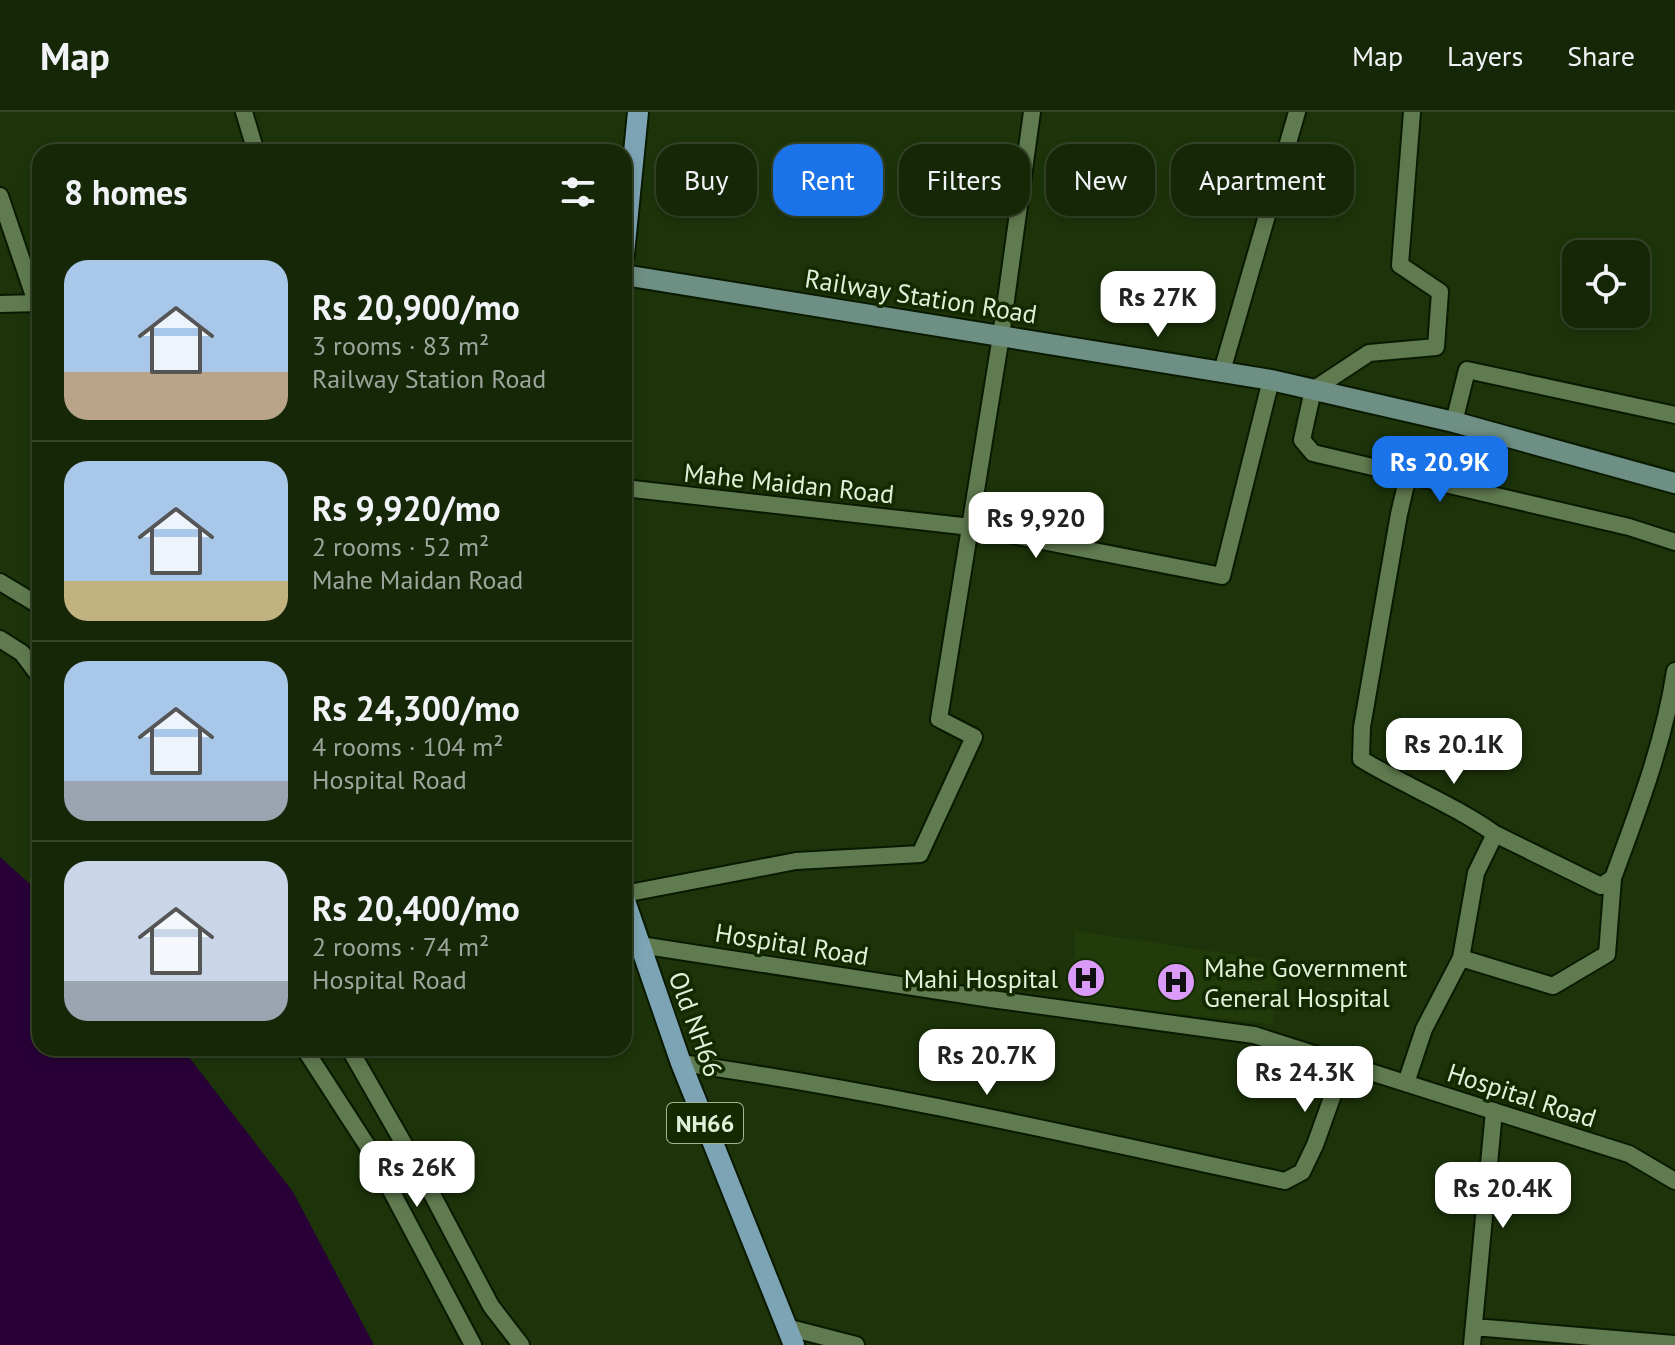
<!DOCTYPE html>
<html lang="en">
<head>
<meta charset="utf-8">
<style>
	:root { --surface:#162708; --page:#1f2f12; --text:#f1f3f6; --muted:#9ea59c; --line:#354429; --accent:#1a73e8 }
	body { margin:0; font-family:"PT Sans",sans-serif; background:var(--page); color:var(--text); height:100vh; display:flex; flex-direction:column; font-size:30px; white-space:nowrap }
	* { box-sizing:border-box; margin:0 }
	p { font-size:26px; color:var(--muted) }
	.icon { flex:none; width:44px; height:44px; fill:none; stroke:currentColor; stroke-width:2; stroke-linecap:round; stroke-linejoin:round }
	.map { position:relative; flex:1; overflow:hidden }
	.sheet { position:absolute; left:32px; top:32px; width:600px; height:912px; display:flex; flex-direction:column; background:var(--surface); border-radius:24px; box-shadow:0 4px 12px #0003,0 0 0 2px var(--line) }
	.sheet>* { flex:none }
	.hud { position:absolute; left:656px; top:32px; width:760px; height:72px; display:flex; gap:16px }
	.buttons { position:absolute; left:1562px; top:128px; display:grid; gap:16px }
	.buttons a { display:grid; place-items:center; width:88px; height:88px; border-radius:16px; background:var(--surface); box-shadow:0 4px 12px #0003,0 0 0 2px var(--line); font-size:40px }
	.price { position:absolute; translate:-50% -68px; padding:0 18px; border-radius:16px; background:#fff; color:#222; font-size:26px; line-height:52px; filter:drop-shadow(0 2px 4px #0008) }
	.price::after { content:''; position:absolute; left:50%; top:48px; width:24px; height:18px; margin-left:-12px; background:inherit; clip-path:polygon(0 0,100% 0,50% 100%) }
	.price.active { background:var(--accent); color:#fff }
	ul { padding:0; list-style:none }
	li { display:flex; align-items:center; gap:24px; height:200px; padding:0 32px }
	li+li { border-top:2px solid var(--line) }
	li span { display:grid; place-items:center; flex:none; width:224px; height:160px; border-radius:24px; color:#555 }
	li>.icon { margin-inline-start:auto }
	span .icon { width:96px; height:96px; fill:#fffc; stroke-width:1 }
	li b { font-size:34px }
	h2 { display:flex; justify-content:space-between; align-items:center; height:96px; padding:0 32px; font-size:34px }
	.tag { padding:0 28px; border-radius:24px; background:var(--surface); box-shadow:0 4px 12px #0003,0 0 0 2px var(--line); font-size:28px; line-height:72px }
	.tag.active { background:var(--accent); color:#fff }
	header { display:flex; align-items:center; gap:48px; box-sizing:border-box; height:112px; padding:0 40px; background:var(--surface); border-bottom:2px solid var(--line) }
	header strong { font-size:38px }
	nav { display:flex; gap:44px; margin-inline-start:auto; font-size:28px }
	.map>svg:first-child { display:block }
	.built { fill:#213c0a }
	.water { fill:#280037 }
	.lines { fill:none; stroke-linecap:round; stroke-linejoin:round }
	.street-casing { stroke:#091a00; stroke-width:20 }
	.secondary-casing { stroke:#091a00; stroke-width:24 }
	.primary-casing { stroke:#091a00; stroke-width:24 }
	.street { stroke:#607b50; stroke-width:16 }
	.secondary { stroke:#6e8f83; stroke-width:20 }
	.primary { stroke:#7da4b5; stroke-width:20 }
	.labels { text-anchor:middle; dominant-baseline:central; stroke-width:7; stroke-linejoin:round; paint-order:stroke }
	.shield { fill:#132a01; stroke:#a3b598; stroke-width:2 }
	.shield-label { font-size:24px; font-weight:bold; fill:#e1f0d8 }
	.street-label { font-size:26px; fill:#e1f0d8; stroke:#132a01 }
	.poi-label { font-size:26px; fill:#e1f0d8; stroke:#132a01; text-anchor:start }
</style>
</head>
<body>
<header>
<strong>Map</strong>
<nav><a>Map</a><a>Layers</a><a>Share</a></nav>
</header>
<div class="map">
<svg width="1675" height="1233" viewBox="0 0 1675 1233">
	<rect width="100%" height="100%" fill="#1d340a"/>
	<path class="built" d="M1075 819 1279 849 1273 912 1074 891Z"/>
	<path class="water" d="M0 745 40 781V936H182L293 1080 374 1233H0Z"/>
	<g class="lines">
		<g class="street-casing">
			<path id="street" d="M244 0 256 40
				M1412 0 1400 153 1440 180 1436 235 1369 241 1313 278 1302 328 1313 341 1629 415 1675 430
				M0 84 36 190
				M0 192 40 191
				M1222 259 1297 0
				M1454 310 1467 258 1675 303
				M624 376 971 415 1222 464 1271 268
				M0 470 40 494
				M0 527 22 541 40 565
				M1495 722 1601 774 1613 766C1638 698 1664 631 1675 559
				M624 782 796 749 920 742 974 625 939 607 1001 224 1032 0
				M640 833 991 887 1254 923 1629 1042 1675 1069
				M1461 846 1553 874 1607 842 1613 766
				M304 936 368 1035 473 1233
				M349 936 424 1067 491 1194 521 1233
				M681 951C884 979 1084 1026 1285 1069L1302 1060 1315 1033 1344 952
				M1406 971 1424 917 1461 846 1476 761 1495 722C1453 692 1405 674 1361 647L1362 615 1399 402 1408 364
				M1474 1215 1675 1232
				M790 1216 856 1233
				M1472 1233 1494 999"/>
		</g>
		<g class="secondary-casing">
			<path id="secondary" d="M624 163 1271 268 1454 310 1675 371"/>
		</g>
		<g class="primary-casing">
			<path id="primary" d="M624 142 638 0
				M624 786 681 951 794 1233"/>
		</g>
		<use href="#street" class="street"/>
		<use href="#secondary" class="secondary"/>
		<use href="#primary" class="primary"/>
	</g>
	<defs>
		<g id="hospital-disc" transform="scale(2)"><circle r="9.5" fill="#d99af8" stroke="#132a01"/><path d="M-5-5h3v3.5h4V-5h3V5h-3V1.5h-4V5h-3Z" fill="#111"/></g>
	</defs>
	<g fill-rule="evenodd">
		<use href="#hospital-disc" x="1086" y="866"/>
		<use href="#hospital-disc" x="1176" y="870"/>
	</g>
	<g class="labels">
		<rect class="shield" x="667" y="991" width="76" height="40" rx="6"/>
		<g class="shield-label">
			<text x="705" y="1011">NH66</text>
		</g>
		<g class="street-label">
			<text transform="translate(921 184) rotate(9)">Railway Station Road</text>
			<text transform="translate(789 371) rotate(6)">Mahe Maidan Road</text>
			<text transform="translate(792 832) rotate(9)">Hospital Road</text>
			<text transform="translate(696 912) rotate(70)">Old NH66</text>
			<text transform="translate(1522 983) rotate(18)">Hospital Road</text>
		</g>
		<g class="poi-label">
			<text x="1204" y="855">Mahe Government<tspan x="1204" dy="30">General Hospital</tspan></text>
			<text x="1058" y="866" text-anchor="end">Mahi Hospital</text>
		</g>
	</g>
</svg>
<div class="buttons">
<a><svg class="icon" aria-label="locate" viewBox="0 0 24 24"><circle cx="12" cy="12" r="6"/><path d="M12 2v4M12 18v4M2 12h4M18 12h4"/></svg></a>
</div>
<b class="price" style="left:1158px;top:227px">Rs 27K</b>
<b class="price active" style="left:1440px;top:392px">Rs 20.9K</b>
<b class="price" style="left:1036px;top:448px">Rs 9,920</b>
<b class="price" style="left:1454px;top:674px">Rs 20.1K</b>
<b class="price" style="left:987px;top:985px">Rs 20.7K</b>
<b class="price" style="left:1305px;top:1002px">Rs 24.3K</b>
<b class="price" style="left:417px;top:1097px">Rs 26K</b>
<b class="price" style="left:1503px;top:1118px">Rs 20.4K</b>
<div class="hud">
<a class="tag">Buy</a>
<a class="tag active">Rent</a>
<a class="tag">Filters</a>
<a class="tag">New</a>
<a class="tag">Apartment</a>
</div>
<section class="sheet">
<h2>8 homes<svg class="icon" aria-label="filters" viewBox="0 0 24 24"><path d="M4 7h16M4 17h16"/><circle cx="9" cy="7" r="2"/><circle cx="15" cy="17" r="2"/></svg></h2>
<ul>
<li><span style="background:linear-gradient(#a9c7e8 70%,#b9a48a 0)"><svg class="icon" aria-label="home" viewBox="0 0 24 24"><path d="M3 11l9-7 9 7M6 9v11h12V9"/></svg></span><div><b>Rs 20,900/mo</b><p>3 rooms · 83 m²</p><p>Railway Station Road</p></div></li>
<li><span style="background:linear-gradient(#a9c7e8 75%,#c2b280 0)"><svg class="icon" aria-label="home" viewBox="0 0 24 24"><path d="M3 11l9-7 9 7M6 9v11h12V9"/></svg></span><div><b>Rs 9,920/mo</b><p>2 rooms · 52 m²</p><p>Mahe Maidan Road</p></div></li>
<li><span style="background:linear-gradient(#a9c7e8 75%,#9aa5b1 0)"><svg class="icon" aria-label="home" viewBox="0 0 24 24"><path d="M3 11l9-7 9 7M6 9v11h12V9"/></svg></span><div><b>Rs 24,300/mo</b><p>4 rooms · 104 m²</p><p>Hospital Road</p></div></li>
<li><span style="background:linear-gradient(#c9d6e8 75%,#9aa5b1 0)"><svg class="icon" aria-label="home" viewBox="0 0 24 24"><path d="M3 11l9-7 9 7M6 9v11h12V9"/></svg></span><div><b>Rs 20,400/mo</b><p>2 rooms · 74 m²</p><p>Hospital Road</p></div></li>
</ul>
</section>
</div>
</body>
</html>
